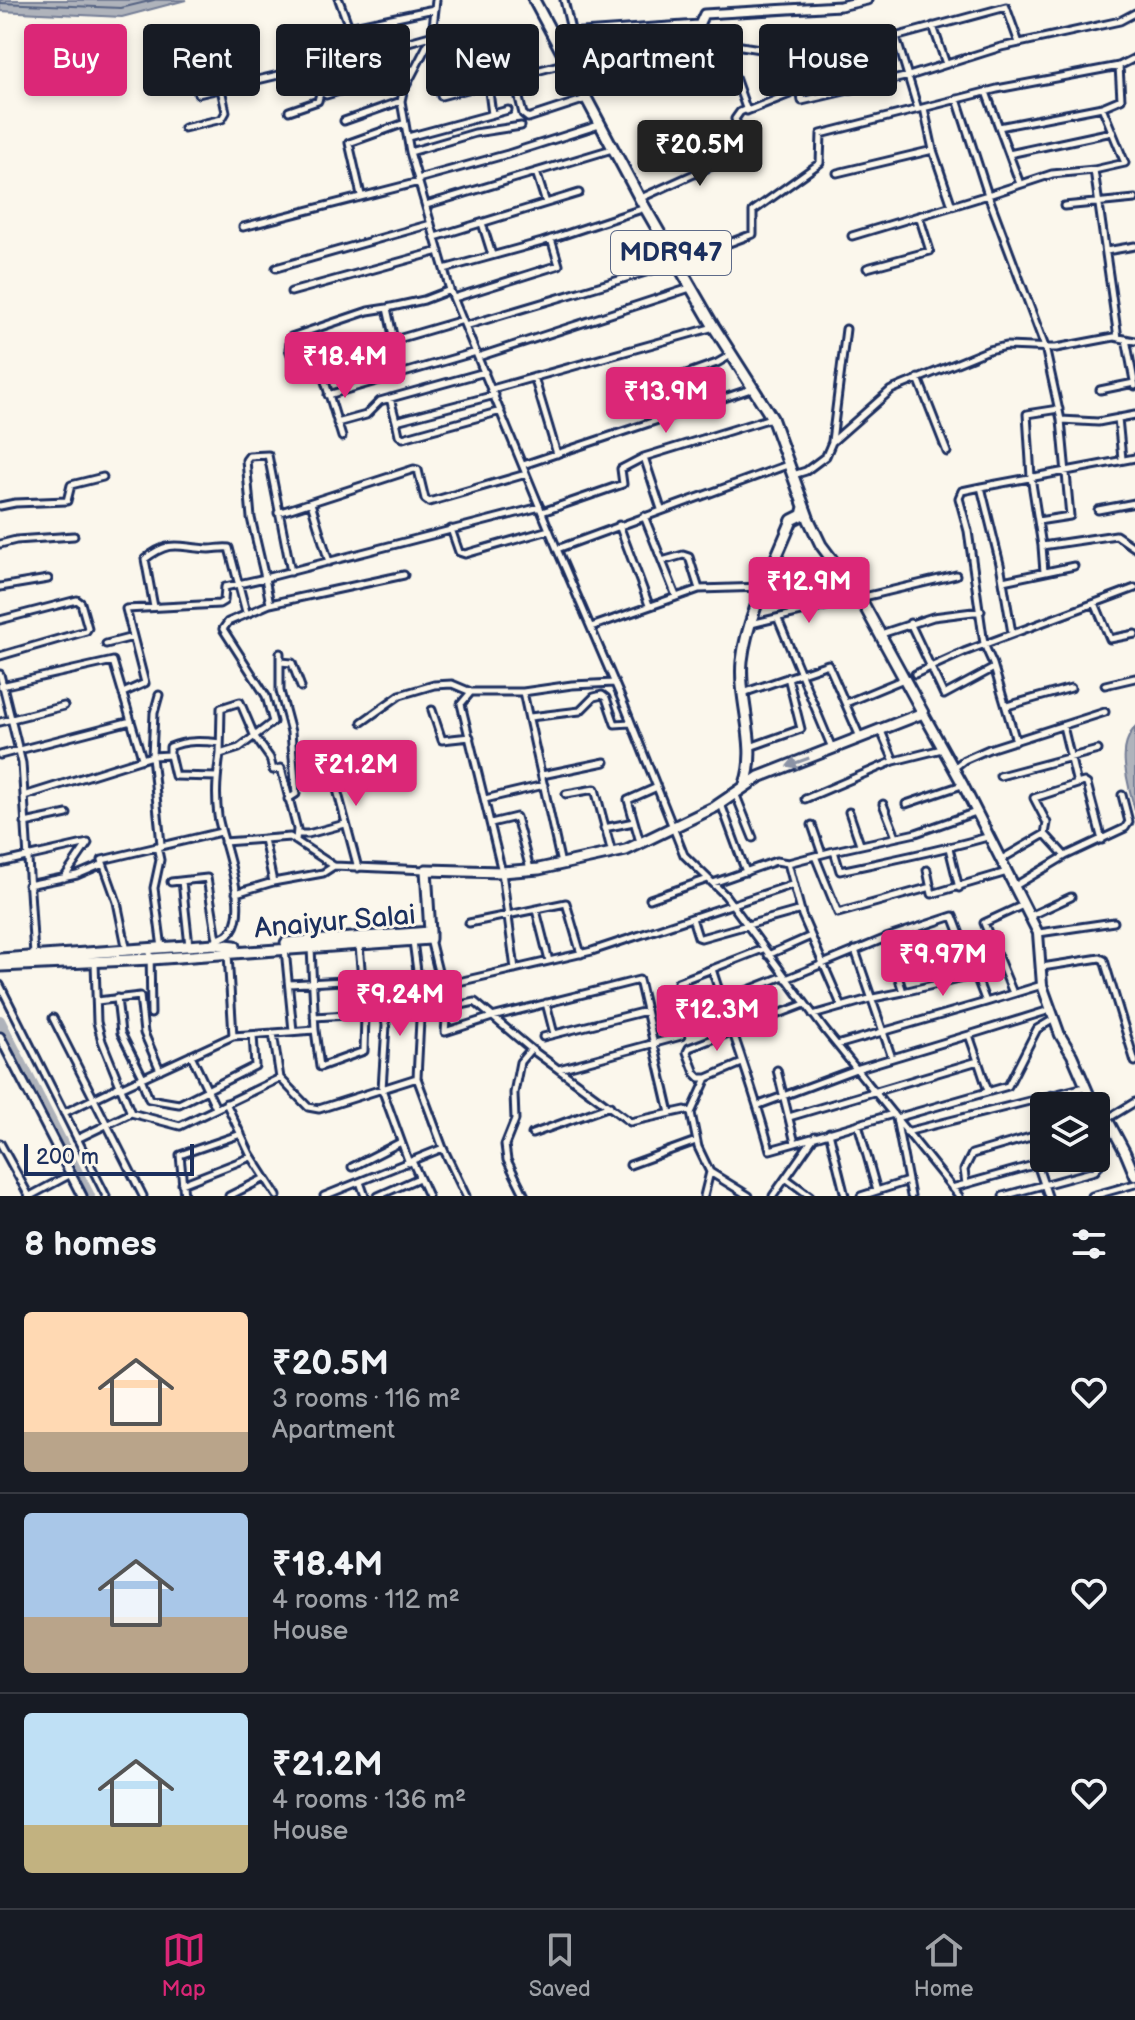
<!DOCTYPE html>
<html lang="en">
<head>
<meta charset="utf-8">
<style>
	:root { --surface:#171b24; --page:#242831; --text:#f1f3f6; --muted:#9ea1a6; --line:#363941; --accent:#db2777 }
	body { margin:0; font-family:"Balsamiq Sans",sans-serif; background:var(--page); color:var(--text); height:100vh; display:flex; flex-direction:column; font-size:30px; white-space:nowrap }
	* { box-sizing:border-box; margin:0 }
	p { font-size:26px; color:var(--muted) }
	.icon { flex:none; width:44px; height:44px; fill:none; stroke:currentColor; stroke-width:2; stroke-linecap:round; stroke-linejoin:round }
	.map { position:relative; height:1196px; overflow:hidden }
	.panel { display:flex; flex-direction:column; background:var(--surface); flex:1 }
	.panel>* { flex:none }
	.top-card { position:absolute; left:24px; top:24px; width:1088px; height:72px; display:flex; gap:16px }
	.buttons { position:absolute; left:1030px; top:1092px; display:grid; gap:16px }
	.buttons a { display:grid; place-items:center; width:80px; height:80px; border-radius:8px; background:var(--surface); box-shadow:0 4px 12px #0003; font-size:40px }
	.scale { position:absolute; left:24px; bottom:20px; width:170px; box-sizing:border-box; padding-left:8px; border:4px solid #1b2f5e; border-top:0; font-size:22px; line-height:28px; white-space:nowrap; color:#1b2f5e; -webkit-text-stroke:6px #fbf7ec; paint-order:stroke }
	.price { position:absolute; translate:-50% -68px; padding:0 18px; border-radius:8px; background:var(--accent); color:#fff; font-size:26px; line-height:52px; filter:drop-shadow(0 2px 4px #0008) }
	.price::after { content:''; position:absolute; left:50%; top:48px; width:24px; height:18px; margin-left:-12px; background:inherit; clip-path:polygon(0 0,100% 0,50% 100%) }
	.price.active { background:#222; color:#fff }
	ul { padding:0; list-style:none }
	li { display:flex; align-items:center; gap:24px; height:200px; padding:0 24px }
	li+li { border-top:2px solid var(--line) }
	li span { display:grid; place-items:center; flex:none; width:224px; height:160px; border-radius:8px; color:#555 }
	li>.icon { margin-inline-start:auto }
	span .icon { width:96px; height:96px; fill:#fffc; stroke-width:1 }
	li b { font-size:34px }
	h2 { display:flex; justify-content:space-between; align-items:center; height:96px; padding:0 24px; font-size:34px }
	.chip { padding:0 28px; border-radius:8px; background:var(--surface); box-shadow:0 4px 12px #0003; font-size:28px; line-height:72px }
	.chip.active { background:var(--accent); color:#fff }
	.tabs { display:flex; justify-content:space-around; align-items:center; height:112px; border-top:2px solid var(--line); background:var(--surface); font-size:22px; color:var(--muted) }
	.tabs a { display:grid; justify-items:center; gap:4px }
	.tabs .active { color:var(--accent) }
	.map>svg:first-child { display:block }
	.water { fill:#afb3bb; stroke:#747e96; stroke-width:2 }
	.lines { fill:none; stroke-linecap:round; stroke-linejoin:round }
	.shore { stroke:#566483; stroke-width:2 }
	.river { stroke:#afb3bb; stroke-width:10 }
	.minor-casing { stroke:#1b2f5e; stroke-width:11 }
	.tertiary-casing { stroke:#1b2f5e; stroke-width:13 }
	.secondary-casing { stroke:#1b2f5e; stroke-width:14 }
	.primary-casing { stroke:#1b2f5e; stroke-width:15 }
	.minor { stroke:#fbf7ec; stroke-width:5 }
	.tertiary { stroke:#fbf7ec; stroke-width:7 }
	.secondary { stroke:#fbf7ec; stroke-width:8 }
	.primary { stroke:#fbf7ec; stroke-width:9 }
	.oneway { fill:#8b93a5 }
	.labels { text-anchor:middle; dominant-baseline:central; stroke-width:6; stroke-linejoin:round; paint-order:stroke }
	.shield { fill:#fbf7ec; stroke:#5e6b89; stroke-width:2 }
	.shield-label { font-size:26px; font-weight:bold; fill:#1b2f5e }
	.street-label { font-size:28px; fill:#1b2f5e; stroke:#fbf7ec }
</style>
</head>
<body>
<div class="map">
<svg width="1135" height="1196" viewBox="0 0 1135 1196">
	<rect width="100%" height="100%" fill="#fbf7ec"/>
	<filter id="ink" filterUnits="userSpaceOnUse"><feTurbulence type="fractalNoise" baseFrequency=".0125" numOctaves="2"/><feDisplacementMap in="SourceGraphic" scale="16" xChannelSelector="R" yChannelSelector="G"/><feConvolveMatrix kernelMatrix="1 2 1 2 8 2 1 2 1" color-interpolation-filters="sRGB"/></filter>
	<g filter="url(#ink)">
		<path class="water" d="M0 0H186L122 17 0 11Z
			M1135 727V811C1129 785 1115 750 1135 727Z"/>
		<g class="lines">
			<path class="shore" d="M0 3 121 8 154 0"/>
			<path class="river" d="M0 1020 90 1196"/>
			<g class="minor-casing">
				<path id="minor" d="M339 0 349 27 434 9
					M436 0 432 36 403 92 401 101 410 152 450 290 557 549
					M564 0 572 34
					M393 19 400 45
					M699 25 702 47 725 49 747 111 800 90 802 101 909 76 1001 47 1120 21 1135 13
					M933 26 946 64
					M896 37 918 109
					M725 49 735 45 804 56 876 42 1006 7 1019 43
					M307 69 315 88 326 95 414 69
					M514 78 523 114 528 118 586 99
					M488 84 492 114
					M986 92 1020 184
					M198 94 351 58 430 36
					M441 96 567 63
					M1102 107 1125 163 1094 170 1118 338
					M924 108 933 150
					M289 111 318 101 320 93
					M344 121 401 101
					M999 127 1102 107 1121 99 1119 66 1135 58
					M184 128 222 119 226 112 221 89
					M408 137 508 110
					M410 152 475 133 521 126
					M1009 154 1112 132
					M536 172 546 203
					M837 173 933 150 952 206 988 195 957 99
					M418 179 508 154 599 125
					M361 195 349 143 405 123
					M641 198 747 150 735 119 740 112 747 109
					M426 205 612 149
					M1064 206 1135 199
					M482 223 492 255
					M243 227 419 182
					M852 236 952 206
					M435 237 579 193
					M1106 251 1135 246
					M276 268 431 224
					M867 268 930 251 919 216
					M444 269 542 242 645 208
					M291 292 439 251
					M454 298 559 265 551 239
					M465 326 676 263 753 234V211L820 163 821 134 997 89 1119 66
					M1126 339 1135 386
					M394 340 387 308 424 300 450 290
					M478 357 690 288
					M318 365 292 357 289 349 291 337 368 311 387 308
					M534 377 557 454
					M918 378 947 452
					M492 389 714 327
					M644 389 717 363 731 355
					M1100 390 1134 383
					M328 395 476 352
					M390 398 396 421 495 395
					M1059 409 1027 414 1031 477 1042 546 1116 535 1135 548
					M1118 418 1122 459
					M1061 420 1098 422 1135 415
					M396 421 399 435 403 438 501 411
					M337 423 366 415 380 401 485 372
					M342 437 319 362 463 320
					M832 441 846 329
					M790 464 557 549 625 707 684 855 725 895 824 1029 959 1196
					M523 465 754 388
					M793 475 806 471 826 456 832 442 891 390 989 350 1006 346 1056 348 1114 337 1135 341
					M981 487 962 491 959 498 968 531 984 644 993 664 1016 741
					M311 503 329 562
					M0 506 15 503 67 501 71 485 103 477
					M661 509 644 457 771 418
					M1098 510 1135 503
					M542 512 623 484 621 469 644 457
					M278 513 414 469 418 470 425 499 429 502 526 474
					M644 516 676 596
					M1038 521 1070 516 1061 420 1045 347 988 195 1052 174 1094 170
					M619 525 649 605
					M451 529 459 552 465 554 549 530
					M0 544 16 540 74 536
					M1042 546 1044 572
					M662 561 683 555 689 557 699 589
					M1003 581 1074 566
					M0 587 48 579
					M1095 603 1110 639 1135 634
					M270 604 404 575
					M154 607 145 559C172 538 179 548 209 549 216 549 222 547 229 548L246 612
					M778 619 832 748
					M0 620 77 600 81 603 88 628 86 631 0 656
					M910 623 944 695 994 668
					M751 624 956 575
					M591 627 699 589 764 587
					M1012 633 1000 564 981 487 1135 458
					M881 634 933 617 981 611
					M106 644 133 637
					M280 653V691L291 732 296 794 288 799
					M280 662 292 663 301 687
					M0 674 22 763 34 955
					M915 674 964 652 1135 588
					M1105 685 1135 678
					M1 686 113 661 142 758
					M471 692 461 704 502 872 515 969
					M523 692 561 864
					M123 693 145 683 126 609 219 604 224 601 225 587 265 578 251 518 246 460 249 456 268 455 291 572
					M743 693 828 664 860 737
					M159 695 154 713 152 756 161 844
					M846 703 904 679
					M1007 706 1071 688
					M432 710 442 740 470 737
					M530 717 580 711 594 697 602 695 606 698 615 724 630 723
					M0 722 64 706
					M362 722 400 695 434 685 452 684 471 692H523L572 685 615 683
					M750 747 801 729 788 677
					M220 754 221 708 240 702 255 737 270 758 273 770 281 768 297 829 296 841
					M0 755 131 721
					M170 755V747C186 740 202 741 220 743
					M328 756 358 868
					M894 761 942 749
					M954 768 964 760 989 749 1105 712
					M542 775 605 762
					M1000 776 1098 750
					M1077 784 1084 782 1087 784 1102 840
					M735 793 753 838
					M566 794 595 789 612 853
					M24 796 152 756 170 755 175 776 217 777
					M485 799 544 785
					M805 799 894 761 881 731
					M721 804 746 872
					M883 804 896 837
					M906 804 962 785
					M849 812 860 844
					M25 823 67 814
					M491 823 516 817 530 869
					M812 825 822 854
					M604 828 634 822
					M297 834H308L345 824
					M1045 834 1047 823 1034 798 1077 784 1063 726
					M264 839 273 882
					M224 842 290 837 334 866 426 870
					M640 842 628 800 655 788
					M157 846 160 860 154 888 162 948
					M949 848 959 888
					M834 851 916 833 976 812
					M815 856 838 913 931 887
					M1000 860 1045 834 1065 856
					M0 863 88 843 64 878
					M788 863 802 915 842 1007
					M927 870 932 894 1007 872
					M182 881 189 946
					M171 882 207 878 217 939
					M713 883 776 861 788 863 834 851 840 871C890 860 939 851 987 837
					M28 885 77 875 103 864
					M1015 886 1065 856 1125 828 1129 822 1122 795
					M236 893 273 882 323 873 334 866
					M650 899 708 879
					M536 910 549 961
					M1030 916 1071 897
					M692 918 698 937 701 938 801 910
					M469 923 566 903 581 954
					M1039 933 1114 922
					M430 939 447 1008 475 1002 531 1049 630 1122 685 1110 691 1113 698 1147 710 1172 749 1196
					M215 943 217 939C261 931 222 844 218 816 215 794 217 776 220 754L239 748 273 722 266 696 223 629 228 622 270 604 265 578 540 507
					M150 949 151 1014
					M285 949 293 1031
					M763 949 712 969C731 1030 754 1089 770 1150L795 1143
					M855 950 892 1058
					M127 951 117 902 102 860 221 832
					M228 954 233 1036
					M768 955 811 936
					M95 962 97 1022 102 1041 131 1113
					M894 964 963 945
					M1042 967 1100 958 1104 960 1135 1062
					M786 979 886 938
					M678 982 712 969
					M289 984 362 980
					M0 985 106 1196
					M441 986 592 951 794 884
					M381 990 386 1025 382 1089 409 1163
					M903 992 976 975
					M1013 993 984 923 1023 905
					M117 998 121 1033 143 1077
					M97 1001 140 996 144 1033 160 1070
					M546 1003 554 1034
					M447 1008 445 1032 492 1017 639 980 670 1113
					M690 1013 784 976
					M813 1015 873 998 903 992 886 938 953 916 986 1002 1042 985
					M314 1017 365 1014
					M53 1018 143 1196
					M315 1030 320 1067 364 1051 365 1014 359 945
					M273 1033 280 1078
					M969 1035 1050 1010
					M543 1037 646 1011
					M837 1045 986 1002
					M191 1055 216 1108
					M978 1061 988 1091
					M559 1069 681 1036
					M777 1070 795 1143 893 1114
					M141 1078 149 1099 179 1104 255 1066 253 1035
					M707 1078H700L695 1073 687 1052 689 1048 805 1004
					M120 1088 233 1036 315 1030 311 948
					M226 1103 250 1154 277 1196
					M759 1105 856 1069 969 1035 978 1061 789 1117
					M64 1113 120 1086
					M691 1113 707 1078 742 1063
					M1107 1119 1135 1102
					M1096 1120 1103 1114
					M858 1124 877 1191
					M829 1132 845 1196
					M906 1132 1085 1087
					M532 1134 610 1106
					M77 1139 131 1113 180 1126 280 1078 308 1107 319 1109 417 1078
					M0 1143 29 1196
					M443 1148 466 1196
					M412 1161 428 1196
					M1037 1164 1055 1158
					M630 1165 696 1141
					M352 1167 401 1142
					M787 1179 810 1196
					M360 1182 365 1196
					M182 1184 251 1157
					M966 1184 964 1170 972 1154 1044 1133
					M952 1188 1037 1164 1048 1196
					M30 1196 71 1174
					M184 1196 180 1155 241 1134
					M229 1196 265 1178
					M324 1196 443 1148 417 1078 421 1001 413 941
					M378 1196 419 1178
					M525 1196 507 1160 505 1145 515 1120 514 1093 520 1062 531 1049
					M704 1196 710 1172
					M773 1196 815 1136
					M861 1196 908 1181
					M911 1196 896 1118 1008 1086 1037 1029 1054 1019
					M1003 1196 1095 1171 1099 1166 1096 1158
					M1092 1196 1135 1184"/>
			</g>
			<g class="tertiary-casing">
				<path id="tertiary" d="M553 35 699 25 704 14 840 6 867 0
					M0 1037 82 1196"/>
			</g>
			<g class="secondary-casing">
				<path id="secondary" d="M923 713 963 785 1038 933 1042 985 1060 1035 1072 1055 1091 1099 1110 1124 1125 1152 1135 1176"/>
			</g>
			<g class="primary-casing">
				<path id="primary" d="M745 784C759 746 738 702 742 661 747 615 775 563 792 520L802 515 804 507
					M430 932 426 870 502 872 539 869 626 850 715 807 759 777 923 713 859 596 821 545 809 520 772 418 714 327 640 199 534 0
					M286 943 430 932
					M0 959 215 944 235 946
					M0 966 151 959 430 939V932"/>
			</g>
			<use href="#minor" class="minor"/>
			<use href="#tertiary" class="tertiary"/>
			<use href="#secondary" class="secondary"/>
			<use href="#primary" class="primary"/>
		</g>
		<defs><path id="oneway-solid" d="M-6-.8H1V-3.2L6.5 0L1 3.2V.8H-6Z" transform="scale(2)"/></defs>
		<use class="oneway" href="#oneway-solid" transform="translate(798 762) rotate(160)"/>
	</g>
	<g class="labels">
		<rect class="shield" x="611" y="231" width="120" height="44" rx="6"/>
		<g class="shield-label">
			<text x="671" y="253">MDR947</text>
		</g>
		<g class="street-label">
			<text transform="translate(335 922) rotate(-5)">Anaiyur Salai</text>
		</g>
	</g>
</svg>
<div class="buttons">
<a><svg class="icon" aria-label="layers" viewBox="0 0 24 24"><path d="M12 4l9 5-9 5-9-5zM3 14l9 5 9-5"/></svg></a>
</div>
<div class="scale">200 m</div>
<b class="price active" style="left:700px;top:188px">₹20.5M</b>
<b class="price" style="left:345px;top:400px">₹18.4M</b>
<b class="price" style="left:666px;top:435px">₹13.9M</b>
<b class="price" style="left:809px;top:625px">₹12.9M</b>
<b class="price" style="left:356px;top:808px">₹21.2M</b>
<b class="price" style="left:943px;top:998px">₹9.97M</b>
<b class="price" style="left:400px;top:1038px">₹9.24M</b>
<b class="price" style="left:717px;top:1053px">₹12.3M</b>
<div class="top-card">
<a class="chip active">Buy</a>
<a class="chip">Rent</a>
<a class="chip">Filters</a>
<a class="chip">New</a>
<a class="chip">Apartment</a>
<a class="chip">House</a>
</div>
</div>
<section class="panel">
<h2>8 homes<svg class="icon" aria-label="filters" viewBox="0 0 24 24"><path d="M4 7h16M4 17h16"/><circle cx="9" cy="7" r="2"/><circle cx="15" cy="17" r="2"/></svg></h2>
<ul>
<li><span style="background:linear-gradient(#ffd9b3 75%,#b9a48a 0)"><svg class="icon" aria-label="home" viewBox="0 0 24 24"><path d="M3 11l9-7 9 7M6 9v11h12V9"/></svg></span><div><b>₹20.5M</b><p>3 rooms · 116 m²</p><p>Apartment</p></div><svg class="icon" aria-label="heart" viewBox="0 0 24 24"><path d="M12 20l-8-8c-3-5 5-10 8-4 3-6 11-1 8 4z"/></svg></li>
<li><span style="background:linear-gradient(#a9c7e8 65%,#b9a48a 0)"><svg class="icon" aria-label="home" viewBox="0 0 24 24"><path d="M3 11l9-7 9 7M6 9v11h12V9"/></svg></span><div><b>₹18.4M</b><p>4 rooms · 112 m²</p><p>House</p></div><svg class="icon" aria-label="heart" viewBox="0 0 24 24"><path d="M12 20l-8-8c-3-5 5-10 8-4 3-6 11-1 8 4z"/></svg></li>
<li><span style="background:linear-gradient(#bfe0f5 70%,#c2b280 0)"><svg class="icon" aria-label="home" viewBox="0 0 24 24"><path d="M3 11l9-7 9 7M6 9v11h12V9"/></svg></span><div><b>₹21.2M</b><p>4 rooms · 136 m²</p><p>House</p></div><svg class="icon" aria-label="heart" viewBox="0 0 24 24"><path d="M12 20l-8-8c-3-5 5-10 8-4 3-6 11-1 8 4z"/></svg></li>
</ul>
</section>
<nav class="tabs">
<a class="active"><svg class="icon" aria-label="map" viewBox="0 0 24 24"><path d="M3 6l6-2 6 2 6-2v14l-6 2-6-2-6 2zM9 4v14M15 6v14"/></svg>Map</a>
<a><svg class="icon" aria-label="saved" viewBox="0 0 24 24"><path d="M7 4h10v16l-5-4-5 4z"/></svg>Saved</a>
<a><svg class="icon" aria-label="home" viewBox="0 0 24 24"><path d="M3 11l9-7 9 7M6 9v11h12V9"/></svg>Home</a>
</nav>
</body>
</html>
